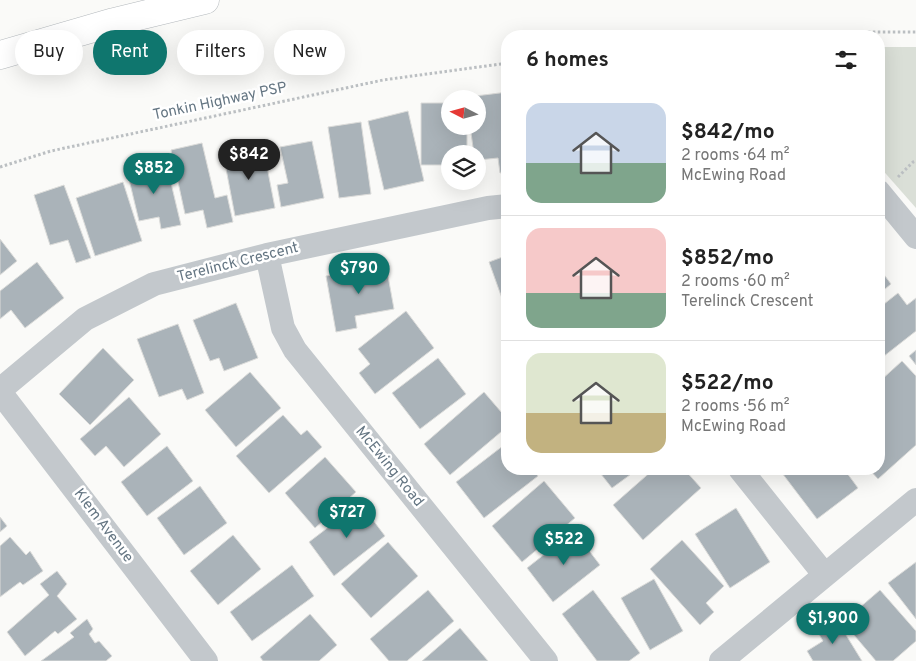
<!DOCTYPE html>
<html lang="en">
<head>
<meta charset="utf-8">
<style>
	:root { --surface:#fff; --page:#f2f2f2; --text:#222; --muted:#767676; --line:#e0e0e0; --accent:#0f766e }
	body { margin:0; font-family:Overpass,sans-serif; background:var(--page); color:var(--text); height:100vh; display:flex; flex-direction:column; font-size:19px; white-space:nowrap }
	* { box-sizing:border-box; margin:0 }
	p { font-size:16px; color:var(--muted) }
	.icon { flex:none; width:28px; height:28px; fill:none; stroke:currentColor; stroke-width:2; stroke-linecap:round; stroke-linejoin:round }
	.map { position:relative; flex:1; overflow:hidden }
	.sheet { position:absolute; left:501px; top:30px; width:384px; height:445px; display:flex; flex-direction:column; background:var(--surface); border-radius:20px; box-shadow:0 5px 20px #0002 }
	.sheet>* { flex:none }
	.hud { position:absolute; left:15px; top:30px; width:411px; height:45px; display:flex; gap:10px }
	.needle { width:32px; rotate:276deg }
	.fabs { position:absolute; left:441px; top:90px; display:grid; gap:10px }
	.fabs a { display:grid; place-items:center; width:45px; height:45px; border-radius:50%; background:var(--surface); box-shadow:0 5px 20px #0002; font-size:25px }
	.price { position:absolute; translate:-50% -42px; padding:0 11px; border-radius:18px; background:var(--accent); color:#fff; font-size:16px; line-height:32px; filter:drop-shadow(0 1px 2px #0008) }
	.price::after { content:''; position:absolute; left:50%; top:30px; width:15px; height:11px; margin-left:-8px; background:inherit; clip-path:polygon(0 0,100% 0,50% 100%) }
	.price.current { background:#222; color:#fff }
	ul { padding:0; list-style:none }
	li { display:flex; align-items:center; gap:15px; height:125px; padding:0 25px }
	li+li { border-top:1px solid var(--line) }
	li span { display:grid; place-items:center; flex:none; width:140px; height:100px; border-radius:15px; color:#555 }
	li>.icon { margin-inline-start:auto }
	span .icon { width:60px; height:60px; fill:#fffc; stroke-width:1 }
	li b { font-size:21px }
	h2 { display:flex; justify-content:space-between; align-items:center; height:60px; padding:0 25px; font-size:21px }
	.tag { padding:0 18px; border-radius:22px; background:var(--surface); box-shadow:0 5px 20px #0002; font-size:18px; line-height:45px }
	.tag.current { background:var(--accent); color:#fff }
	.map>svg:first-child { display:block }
	.green { fill:#dadfd7 }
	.building { fill:#aab3b9; stroke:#dcdcda }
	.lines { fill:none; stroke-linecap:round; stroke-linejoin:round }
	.highway-casing { stroke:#b4b9bd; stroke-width:29 }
	.path { stroke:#bbbfc2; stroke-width:3; stroke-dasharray:2.5 2.5; stroke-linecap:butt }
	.street { stroke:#c3c8cc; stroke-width:24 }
	.highway { stroke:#fff; stroke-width:28 }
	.labels { text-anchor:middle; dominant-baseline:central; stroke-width:5; stroke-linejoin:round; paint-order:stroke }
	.street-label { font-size:15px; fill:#657683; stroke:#fff }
</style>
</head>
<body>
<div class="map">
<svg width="916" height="661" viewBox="0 0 916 661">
	<rect width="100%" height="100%" fill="#fafaf8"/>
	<path class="green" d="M879 47H916V208L879 166Z"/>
	<path class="building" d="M508 92V172L500 173 498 158 478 160V154H474L470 126H478V99H467V97Z
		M421 103H450V126H467V154H450V165H421Z
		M408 111 424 181 384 190 368 121Z
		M361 122 371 194 339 198 328 127Z
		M312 141 324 198 281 207 277 185 288 183 280 147Z
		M202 143 215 198 227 195 233 222 207 228 203 210 185 214 171 150Z
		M263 146 275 208 235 216 223 153Z
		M166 162 181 225 161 229 159 217 139 221 127 171Z
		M123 182 142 241 95 256 76 198Z
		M64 185 91 258 76 263 68 240 50 245 34 195Z
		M0 239 17 261 0 275Z
		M508 255V315L489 262Z
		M37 262 64 298 25 328 11 310 0 319V291Z
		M386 265 394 309 355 316 357 328 336 332 326 276Z
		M879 268 891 284 879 294Z
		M898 293 907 305 916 298V331L879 360V308Z
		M236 303 258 358 224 371 219 358 210 361 193 320Z
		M406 311 434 348 375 394 359 373 370 364 358 349Z
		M178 324 204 393 187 400 182 389 159 397 137 339Z
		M103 348 134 380 90 425 59 394Z
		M916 350V365L909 356Z
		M438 358 466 394 420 429 392 393Z
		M902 361 916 376V445L878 479 869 469H879V382Z
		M250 372 281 408 236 447 205 410Z
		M484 392 508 420V426L450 475 424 444Z
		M129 397 161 434 124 467 106 446 95 456 80 439Z
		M283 415 301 435 307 430 322 447 269 493 236 456Z
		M508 442V469H532L538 476 484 518 456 482Z
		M167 446 193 481 147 516 121 482Z
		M325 457 356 492 315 528 285 493Z
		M597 469H638L612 488Z
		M654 469H684L701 488 643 540 613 505Z
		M779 469H844L858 488 817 519Z
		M544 481 575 518 522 562 492 526Z
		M200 486 227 523 184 555 157 518Z
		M360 503 385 536 334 576 309 542Z
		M736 508 770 562 730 588 695 534Z
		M0 517 7 526 0 532Z
		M574 531 600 565 553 602 527 568Z
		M233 535 261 569 218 605 190 571Z
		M10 537 26 555 30 551 43 571 23 585 20 582 0 597V546Z
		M682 540 724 586 706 603 714 612 700 625 650 569Z
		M388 542 418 576 371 618 341 584Z
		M916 562V619L888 583Z
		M292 565 314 596 252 641 230 612Z
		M57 571 67 584 57 596 77 619 58 634 55 631 25 656 7 632 49 595 40 584Z
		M654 579 683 631 650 650 621 598Z
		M428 590 454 621 407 661H389L370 639Z
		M593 590 640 653 629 661H597L562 614Z
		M880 590 916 631V641L893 661H876L843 622Z
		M310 614 337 645 319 661H263L260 657Z
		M835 617 862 661H813L807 651 823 641 816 629Z
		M87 619 93 629 89 634 95 643 99 641 112 656 106 661H41L74 637 70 633Z
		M460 628 488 661H422Z"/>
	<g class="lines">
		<g class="highway-casing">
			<path id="highway" d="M0 55 114 22 205 0"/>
		</g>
		<path class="path" d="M743 36 783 32H916
			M0 167 51 151 383 80 508 63
			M898 177 913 162 916 161"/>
		<path class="street" d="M879 192 916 237
			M267 255 283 328 295 350 546 661
			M0 390 85 319 154 284 267 255 488 208 508 206
			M0 392 206 661
			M740 469 824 574
			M721 661 916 500"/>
		<use href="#highway" class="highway"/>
	</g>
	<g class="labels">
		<g class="street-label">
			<text transform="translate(220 102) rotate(-12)">Tonkin Highway PSP</text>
			<text transform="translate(238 263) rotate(-14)">Terelinck Crescent</text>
			<text transform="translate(389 467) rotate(51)">McEwing Road</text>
			<text transform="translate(103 526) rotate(53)">Klem Avenue</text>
		</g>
	</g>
</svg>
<div class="fabs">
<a><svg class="needle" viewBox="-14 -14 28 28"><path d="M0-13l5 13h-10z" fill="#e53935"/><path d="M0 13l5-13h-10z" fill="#767676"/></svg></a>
<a><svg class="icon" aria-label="layers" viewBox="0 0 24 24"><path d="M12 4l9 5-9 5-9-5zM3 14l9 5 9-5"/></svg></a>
</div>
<b class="price current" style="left:249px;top:181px">$842</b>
<b class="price" style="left:154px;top:195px">$852</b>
<b class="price" style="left:359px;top:295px">$790</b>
<b class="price" style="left:347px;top:539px">$727</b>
<b class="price" style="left:564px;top:566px">$522</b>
<b class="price" style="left:833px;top:645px">$1,900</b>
<div class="hud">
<a class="tag">Buy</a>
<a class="tag current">Rent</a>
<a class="tag">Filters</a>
<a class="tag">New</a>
</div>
<section class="sheet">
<h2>6 homes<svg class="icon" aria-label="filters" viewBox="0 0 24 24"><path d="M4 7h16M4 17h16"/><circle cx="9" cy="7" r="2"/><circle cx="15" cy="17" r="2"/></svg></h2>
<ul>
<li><span style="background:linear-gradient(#c9d6e8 60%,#7fa58c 0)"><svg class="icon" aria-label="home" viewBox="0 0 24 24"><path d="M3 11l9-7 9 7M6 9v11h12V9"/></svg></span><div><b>$842/mo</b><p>2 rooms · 64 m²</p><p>McEwing Road</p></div></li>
<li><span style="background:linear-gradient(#f6c9c9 65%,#7fa58c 0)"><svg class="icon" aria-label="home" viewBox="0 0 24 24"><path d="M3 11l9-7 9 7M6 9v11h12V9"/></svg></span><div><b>$852/mo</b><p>2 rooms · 60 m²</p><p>Terelinck Crescent</p></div></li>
<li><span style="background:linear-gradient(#dfe7d0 60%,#c2b280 0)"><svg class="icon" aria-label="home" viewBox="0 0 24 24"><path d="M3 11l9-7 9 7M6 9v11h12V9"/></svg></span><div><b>$522/mo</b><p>2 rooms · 56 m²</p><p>McEwing Road</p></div></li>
</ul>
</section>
</div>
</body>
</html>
